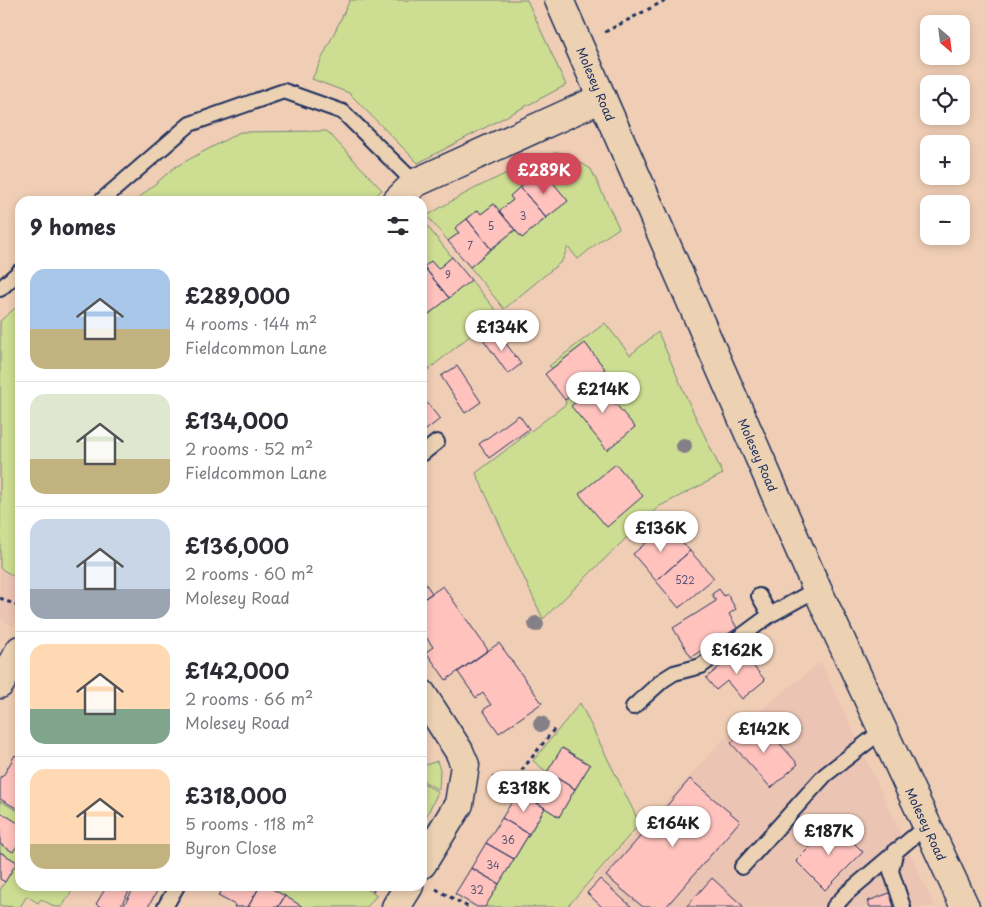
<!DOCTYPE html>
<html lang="en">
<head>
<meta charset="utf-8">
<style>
	:root { --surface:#fff; --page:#f2f2f3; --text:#2b2b33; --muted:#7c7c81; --line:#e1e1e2; --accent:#d1495b }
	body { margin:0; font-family:"Playpen Sans",sans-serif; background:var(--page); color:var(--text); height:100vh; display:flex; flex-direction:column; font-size:19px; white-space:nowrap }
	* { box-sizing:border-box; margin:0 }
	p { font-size:16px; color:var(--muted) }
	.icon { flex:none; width:28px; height:28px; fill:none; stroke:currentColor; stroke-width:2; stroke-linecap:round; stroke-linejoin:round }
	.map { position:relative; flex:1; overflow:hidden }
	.side { position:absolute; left:15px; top:196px; width:412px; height:695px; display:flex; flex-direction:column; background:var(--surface); border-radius:15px; box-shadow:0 2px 8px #0003 }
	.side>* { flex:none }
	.needle { width:32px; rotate:152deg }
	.controls { position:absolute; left:920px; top:15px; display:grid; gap:10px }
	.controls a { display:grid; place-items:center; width:50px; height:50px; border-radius:10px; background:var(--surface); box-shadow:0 2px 8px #0003; font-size:25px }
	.price { position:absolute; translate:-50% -42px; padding:0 11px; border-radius:18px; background:#fff; color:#222; font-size:16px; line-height:32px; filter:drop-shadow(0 1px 2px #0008) }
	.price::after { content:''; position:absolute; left:50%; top:30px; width:15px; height:11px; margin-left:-8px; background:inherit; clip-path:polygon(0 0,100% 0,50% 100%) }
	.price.active { background:var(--accent); color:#fff }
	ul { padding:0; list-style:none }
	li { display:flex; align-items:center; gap:15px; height:125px; padding:0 15px }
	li+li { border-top:1px solid var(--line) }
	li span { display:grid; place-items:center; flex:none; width:140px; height:100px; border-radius:15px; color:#555 }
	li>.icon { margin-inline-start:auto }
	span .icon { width:60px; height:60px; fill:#fffc; stroke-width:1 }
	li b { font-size:21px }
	h2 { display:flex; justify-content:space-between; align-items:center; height:60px; padding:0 15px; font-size:21px }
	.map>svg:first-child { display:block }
	.built { fill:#ebc4b3 }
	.green { fill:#cddd91; stroke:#748678 }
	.building { fill:#ffc2bd; stroke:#1b2f5e }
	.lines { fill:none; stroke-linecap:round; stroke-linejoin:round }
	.service-casing { stroke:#1b2f5e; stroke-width:18 }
	.minor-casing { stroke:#1b2f5e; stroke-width:31 }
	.tertiary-casing { stroke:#1b2f5e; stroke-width:31 }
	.path { stroke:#1b2f5e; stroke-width:3; stroke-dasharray:4 4; stroke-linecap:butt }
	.service { stroke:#ecd1b3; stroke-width:14 }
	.minor { stroke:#ecd1b3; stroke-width:28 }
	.tertiary { stroke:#ecd1b3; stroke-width:28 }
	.tree { fill:#858088 }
	.labels { text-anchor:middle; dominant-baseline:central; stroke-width:4; stroke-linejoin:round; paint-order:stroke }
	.number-label { font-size:10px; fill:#545476 }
	.street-label { font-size:12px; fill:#1b2f5e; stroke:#ecd1b3 }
</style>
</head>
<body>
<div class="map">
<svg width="985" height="907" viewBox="0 0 985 907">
	<rect width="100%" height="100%" fill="#f0ceb5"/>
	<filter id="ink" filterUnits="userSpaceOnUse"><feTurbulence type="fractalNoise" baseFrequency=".02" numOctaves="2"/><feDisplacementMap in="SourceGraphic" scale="10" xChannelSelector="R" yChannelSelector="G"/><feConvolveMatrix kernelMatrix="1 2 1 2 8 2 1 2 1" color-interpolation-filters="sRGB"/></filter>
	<g filter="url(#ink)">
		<path class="built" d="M0 568 20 580V616L12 626 0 618Z
			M821 662 935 907H635L598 875 722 741Z"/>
		<path class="green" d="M350 0H527L566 85 418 163 349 93 312 79Z
			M327 131 382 190 370 201H135L175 167 240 132Z
			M554 153H564L591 169 619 228 601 240 578 259 568 247 562 261 504 309 470 267 515 230 522 238 567 201 546 174 535 182 531 178 510 196 513 200 499 211 494 204 481 214 477 210 456 228 459 233 448 241 427 216C467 190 510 171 554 153Z
			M424 222 452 257 438 269 431 261 423 268Z
			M471 280 498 313 423 374V319Z
			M20 304V580L0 568V321Z
			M605 323 630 355 658 332 688 401 723 474 658 507 543 619 476 473 566 404 565 400 605 369 585 343 552 368 549 366Z
			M580 703 639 822 636 828 567 907H485L545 808 559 816 590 765 563 748 547 772 533 761Z
			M437 761 440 770 439 790 423 781V766Z
			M423 783 438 792 423 823Z
			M0 801 20 812V886H64L72 891 62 907H55L41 899 38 903 27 896 20 907 0 906V890L17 862 0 852Z
			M267 886H362L377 895 367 907H303Z"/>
		<path class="building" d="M546 174 568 201 546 218 520 187 532 178 535 182Z
			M520 187 546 218 522 238 499 211 513 200 510 196Z
			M494 204 515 230 491 249 467 219 478 210 481 214Z
			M467 219 491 249 470 267 448 241 459 233 455 228Z
			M452 257 471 280 449 298 424 267 431 261 438 269Z
			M424 267 449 298 425 317 422 314Z
			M496 330 521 364 508 374 483 339Z
			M585 343 605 369 565 400 545 374Z
			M457 366 481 402 465 413 441 376Z
			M605 378 620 396 614 402 635 427 607 450 571 406Z
			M426 402 440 419 422 433V405Z
			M519 415 529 429 489 458 479 444Z
			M616 464 643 496 607 527 579 494Z
			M667 525 690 551 656 581 633 554Z
			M690 551 714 578 679 608 656 581Z
			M422 579 432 593 422 600Z
			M443 586 488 650 446 680 426 652 433 647 426 637 422 639V600Z
			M719 589 724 596 727 594 736 609 729 614 737 628 691 657 673 628 716 601 712 594Z
			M499 643 542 703 499 733 483 710 491 705 483 693 476 698 458 672Z
			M740 650 765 680 742 699 727 681 716 690 706 678Z
			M758 719 798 764 771 788 731 743Z
			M562 748 590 765 575 789 547 772Z
			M15 755 20 758V810L0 799V777L3 776Z
			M547 772 575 789 559 817 531 799Z
			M690 779 740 821 666 907H643L606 876Z
			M518 792 545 808 529 834 502 818Z
			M0 812 20 824V841L13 852 0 844Z
			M502 818 529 834 514 859 486 843Z
			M834 823 863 852 825 890 796 861Z
			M486 843 514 859 499 884 471 868Z
			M0 852 17 862 5 882 0 879Z
			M471 868 499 884 485 907H477L455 894Z
			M712 878 744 907H686Z
			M600 879 632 907H602L587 893Z
			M107 886H132L120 907H101L96 904Z
			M135 886H160L148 907H123Z
			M224 886H260L248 907H234L235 905 218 896Z
			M260 886H267L285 896 278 907H248Z
			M895 891 901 907H870L868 901Z
			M285 896 303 907H278Z"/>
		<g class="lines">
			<g class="service-casing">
				<path id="service" d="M101 201 190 124 284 91 343 112 415 183
					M0 289 20 271
					M422 454 437 442
					M759 596 770 615
					M633 707 663 680 674 673 701 666 770 615 817 589
					M896 850 891 871 903 907
					M742 867 825 775 883 730
					M165 907 177 886
					M834 907 847 893 926 826"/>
			</g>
			<g class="minor-casing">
				<path id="minor" d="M397 201 415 183 602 98
					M0 684 20 650
					M422 694 459 751 465 765 459 804 422 864
					M396 907 409 886"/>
			</g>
			<g class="tertiary-casing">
				<path id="tertiary" d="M559 0 817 589 965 907"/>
			</g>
			<path class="path" d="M605 32 666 0
				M0 598 20 607
				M492 778 518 775 556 727
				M366 886 374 891
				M436 889 468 907"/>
			<use href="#service" class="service"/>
			<use href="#minor" class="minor"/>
			<use href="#tertiary" class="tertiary"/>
		</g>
		<g class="tree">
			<circle cx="684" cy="446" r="8"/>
			<circle cx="536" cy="624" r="8"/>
			<circle cx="541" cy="724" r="8"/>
		</g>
	</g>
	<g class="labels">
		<g class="number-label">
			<text x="523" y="215">3</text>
			<text x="491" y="225">5</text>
			<text x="470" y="245">7</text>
			<text x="448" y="274">9</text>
			<text x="685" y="579">522</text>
			<text x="508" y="839">36</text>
			<text x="493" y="864">34</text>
			<text x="477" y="889">32</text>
		</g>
		<g class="street-label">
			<text transform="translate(596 84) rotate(67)">Molesey Road</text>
			<text transform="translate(758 455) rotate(66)">Molesey Road</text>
			<text transform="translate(926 824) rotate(65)">Molesey Road</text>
		</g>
	</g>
</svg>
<div class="controls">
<a><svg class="needle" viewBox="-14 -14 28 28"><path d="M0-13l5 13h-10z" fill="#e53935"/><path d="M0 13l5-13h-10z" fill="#7c7c81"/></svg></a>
<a><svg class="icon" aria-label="locate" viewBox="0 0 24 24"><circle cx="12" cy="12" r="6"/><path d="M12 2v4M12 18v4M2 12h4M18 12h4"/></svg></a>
<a>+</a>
<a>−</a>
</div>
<b class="price active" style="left:544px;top:195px">£289K</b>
<b class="price" style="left:502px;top:352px">£134K</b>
<b class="price" style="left:603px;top:414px">£214K</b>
<b class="price" style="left:661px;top:553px">£136K</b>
<b class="price" style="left:737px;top:675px">£162K</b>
<b class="price" style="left:764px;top:754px">£142K</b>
<b class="price" style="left:524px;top:813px">£318K</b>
<b class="price" style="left:673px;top:848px">£164K</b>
<b class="price" style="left:829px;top:856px">£187K</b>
<section class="side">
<h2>9 homes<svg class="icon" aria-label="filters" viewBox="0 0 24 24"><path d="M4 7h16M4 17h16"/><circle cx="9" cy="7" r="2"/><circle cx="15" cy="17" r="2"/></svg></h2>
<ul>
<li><span style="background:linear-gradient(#a9c7e8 60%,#c2b280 0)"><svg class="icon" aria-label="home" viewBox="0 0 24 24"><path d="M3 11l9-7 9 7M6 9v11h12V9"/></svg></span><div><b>£289,000</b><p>4 rooms · 144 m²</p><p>Fieldcommon Lane</p></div></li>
<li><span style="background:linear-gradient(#dfe7d0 65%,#c2b280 0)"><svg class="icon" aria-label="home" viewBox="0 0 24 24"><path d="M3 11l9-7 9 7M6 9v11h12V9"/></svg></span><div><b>£134,000</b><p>2 rooms · 52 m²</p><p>Fieldcommon Lane</p></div></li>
<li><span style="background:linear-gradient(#c9d6e8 70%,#9aa5b1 0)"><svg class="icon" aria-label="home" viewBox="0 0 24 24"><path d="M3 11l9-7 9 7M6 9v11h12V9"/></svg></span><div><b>£136,000</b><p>2 rooms · 60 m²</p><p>Molesey Road</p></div></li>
<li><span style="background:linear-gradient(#ffd9b3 65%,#7fa58c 0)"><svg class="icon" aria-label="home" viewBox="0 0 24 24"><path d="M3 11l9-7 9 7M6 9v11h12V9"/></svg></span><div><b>£142,000</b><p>2 rooms · 66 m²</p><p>Molesey Road</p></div></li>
<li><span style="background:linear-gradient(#ffd9b3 75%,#c2b280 0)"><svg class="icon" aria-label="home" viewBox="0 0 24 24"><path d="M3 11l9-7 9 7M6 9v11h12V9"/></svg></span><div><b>£318,000</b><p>5 rooms · 118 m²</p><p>Byron Close</p></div></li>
</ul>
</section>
</div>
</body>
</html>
